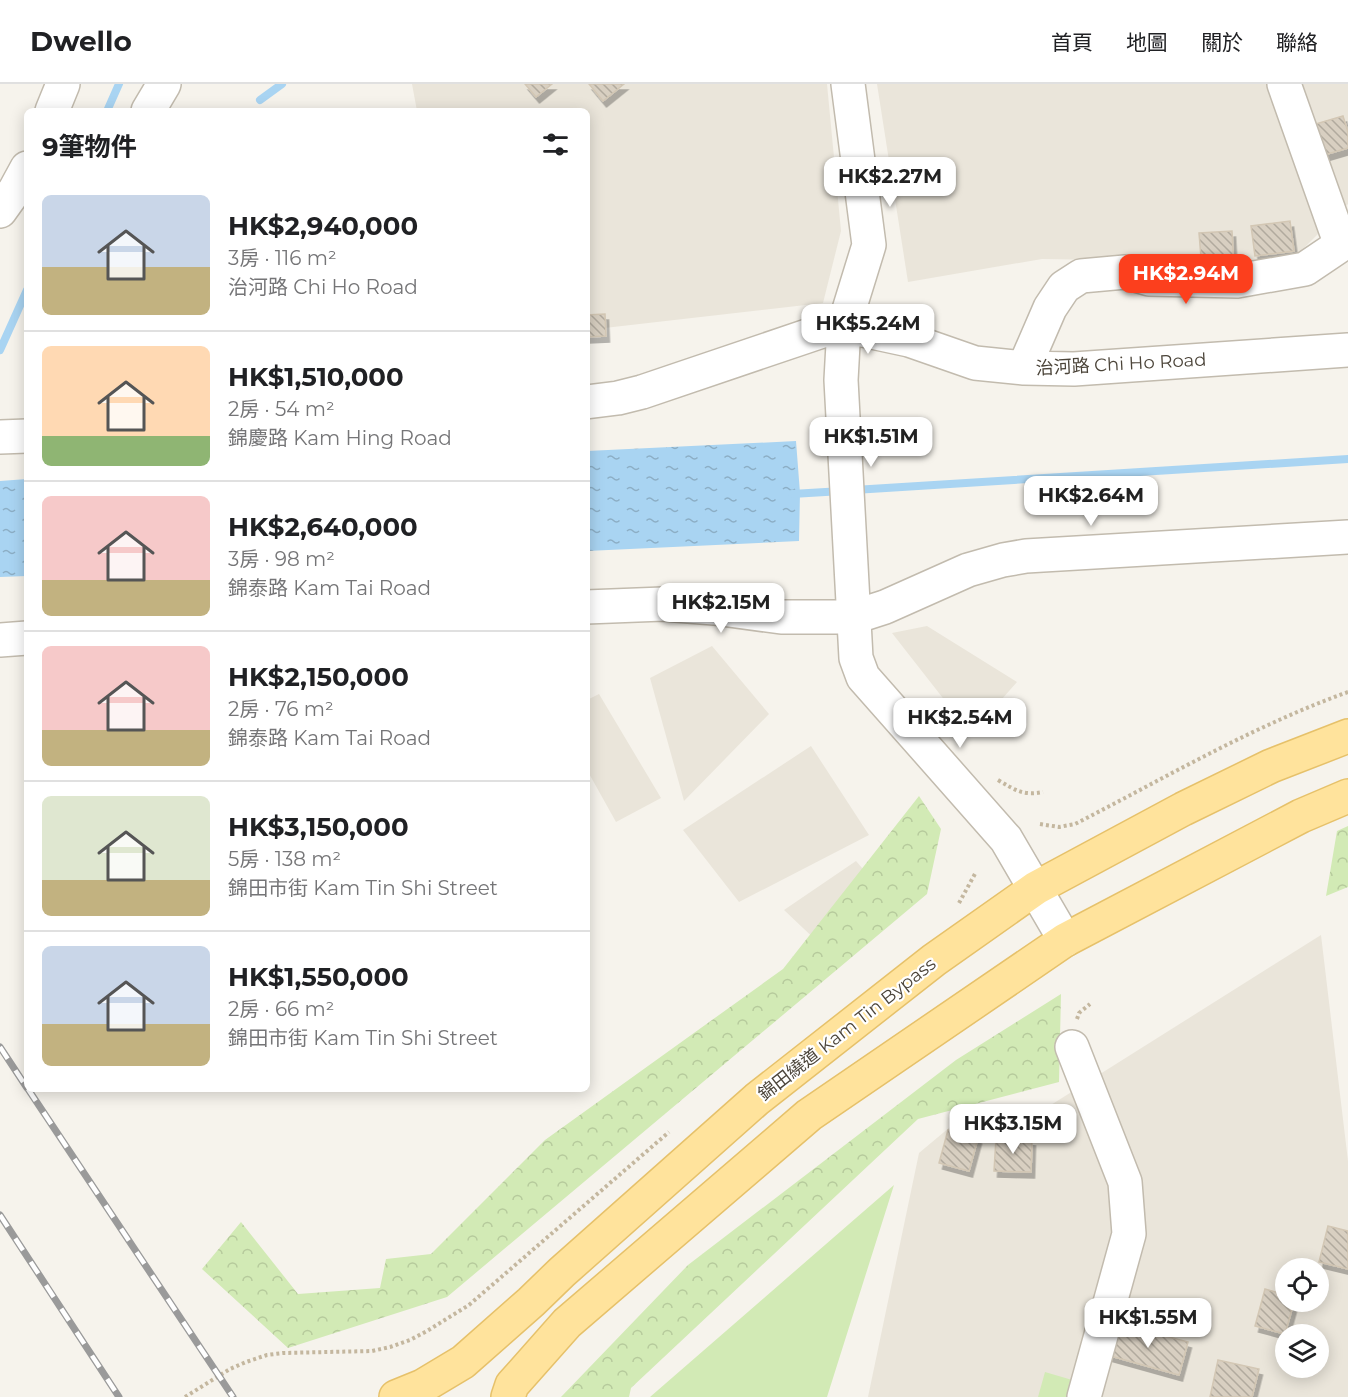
<!DOCTYPE html>
<html lang="zh-TW">
<head>
<meta charset="utf-8">
<style>
	:root { --surface:#fff; --page:#f2f2f2; --text:#202124; --muted:#757577; --line:#e0e0e0; --accent:#fc3f1d }
	body { margin:0; font-family:Montserrat,"Noto Sans TC",sans-serif; background:var(--page); color:var(--text); height:100vh; display:flex; flex-direction:column; font-size:22px; white-space:nowrap }
	* { box-sizing:border-box; margin:0 }
	p { font-size:20px; color:var(--muted) }
	.icon { flex:none; width:33px; height:33px; fill:none; stroke:currentColor; stroke-width:2; stroke-linecap:round; stroke-linejoin:round }
	.map { position:relative; flex:1; overflow:hidden }
	.panel { position:absolute; left:24px; top:24px; width:566px; height:984px; display:flex; flex-direction:column; background:var(--surface); border-radius:9px; box-shadow:0 3px 15px #0003 }
	.panel>* { flex:none }
	.tools { position:absolute; left:1275px; top:1174px; display:grid; gap:12px }
	.tools a { display:grid; place-items:center; width:54px; height:54px; border-radius:50%; background:var(--surface); box-shadow:0 3px 15px #0003; font-size:30px }
	.price { position:absolute; translate:-50% -51px; padding:0 14px; border-radius:12px; background:#fff; color:#222; font-size:20px; line-height:39px; filter:drop-shadow(0 2px 3px #0008) }
	.price::after { content:''; position:absolute; left:50%; top:36px; width:18px; height:14px; margin-left:-9px; background:inherit; clip-path:polygon(0 0,100% 0,50% 100%) }
	.price.selected { background:var(--accent); color:#fff }
	ul { padding:0; list-style:none }
	li { display:flex; align-items:center; gap:18px; height:150px; padding:0 18px }
	li+li { border-top:2px solid var(--line) }
	li span { display:grid; place-items:center; flex:none; width:168px; height:120px; border-radius:9px; color:#555 }
	li>.icon { margin-inline-start:auto }
	span .icon { width:72px; height:72px; fill:#fffc; stroke-width:1 }
	li b { font-size:26px }
	h2 { display:flex; justify-content:space-between; align-items:center; height:72px; padding:0 18px; font-size:26px }
	header { display:flex; align-items:center; gap:36px; box-sizing:border-box; height:84px; padding:0 30px; background:var(--surface); border-bottom:2px solid var(--line) }
	header strong { font-size:28px }
	nav { display:flex; gap:33px; margin-inline-start:auto; font-size:21px }
	.map>svg:first-child { display:block }
	.residential { fill:#eae5da; fill-rule:evenodd }
	.green { fill:#d2eab5 }
	.forest { fill:url(#forest-crowns) }
	.water { fill:url(#water-ripples) }
	.lines { fill:none; stroke-linecap:round; stroke-linejoin:round }
	.stream { stroke:#a9d4f2; stroke-width:8 }
	.building { fill:url(#building-back-hatch); stroke:#d3c7b4; stroke-width:1.5; filter:url(#shadow) }
	.minor-casing { stroke:#c2bbae; stroke-width:36 }
	.major-casing { stroke:#e6c16a; stroke-width:36 }
	.path { stroke:#c4b79f; stroke-width:4; stroke-dasharray:3 3; stroke-linecap:butt }
	.minor { stroke:#fff; stroke-width:33 }
	.major { stroke:#ffe39c; stroke-width:33 }
	.rail-casing { stroke:#9a9a9a; stroke-width:7 }
	.rail { stroke:#fff; stroke-width:4.5; stroke-dasharray:14; stroke-linecap:butt }
	.labels { text-anchor:middle; dominant-baseline:central; stroke-width:4.5; stroke-linejoin:round; paint-order:stroke }
	.street-label { font-size:18px; fill:#4b4439; stroke:#fff }
</style>
</head>
<body>
<header>
<strong>Dwello</strong>
<nav><a>首頁</a><a>地圖</a><a>關於</a><a>聯絡</a></nav>
</header>
<div class="map">
<svg width="1348" height="1313" viewBox="0 0 1348 1313">
	<defs>
		<pattern id="forest-crowns" width="20" height="18" patternUnits="userSpaceOnUse" patternTransform="scale(1.5)"><rect width="20" height="18" fill="#d2eab5"/><path d="M2 6a3 3 0 1 1 6 0M12 15a3 3 0 1 1 6 0" fill="none" stroke="#b6ca9c"/></pattern>
		<pattern id="water-ripples" width="26" height="14" patternUnits="userSpaceOnUse" patternTransform="scale(1.5)"><rect width="26" height="14" fill="#a9d4f2"/><path d="M2 4q2-2 4 0t4 0M15 11q2-2 4 0t4 0" fill="none" stroke="#8caec5"/></pattern>
		<pattern id="building-back-hatch" width="6" height="6" patternUnits="userSpaceOnUse" patternTransform="scale(1.5)"><rect width="6" height="6" fill="#d8cfc1"/><path d="M-1 5l2 2M0 0l6 6M5-1l2 2" fill="none" stroke="#b1aa9e"/></pattern>
		<filter id="shadow"><feDropShadow dx="3.5" dy="6" stdDeviation="0" flood-color="#0004"/></filter>
	</defs>
	<rect width="100%" height="100%" fill="#f6f3ec"/>
	<path class="residential" d="M412 0H827L841 147 823 219 587 246 586 27H417Z
		M877 0H1348V120L1289 179 1042 175 908 198Z
		M927 542 1017 598 971 650 892 549Z
		M712 562 769 630 684 717 650 594Z
		M599 610 661 714 616 738 587 686V616Z
		M811 662 869 751 739 818 683 746Z
		M856 777 889 815 822 862 784 826Z
		M1321 851 1348 1077V1313H868L919 1069 956 1038 1027 1036ZM1286 1185H1318V1218H1286ZM1286 1251H1318V1284H1286Z"/>
	<path class="green" d="M894 1101 827 1313H650Z
		M1045 1288 1079 1298 1074 1313H1038Z"/>
	<path class="forest" d="M919 712 941 745 927 810 447 1213 288 1264 202 1185 241 1138 298 1210 380 1204 386 1175 431 1170 545 1056 783 885Z
		M1348 742V803L1326 812 1337 747Z
		M1061 910 1059 998 918 1035 631 1304 629 1313H561L688 1181 956 976Z"/>
	<path class="water" d="M796 357 800 409 799 457 587 467V367Z
		M27 395V492L0 493V397Z"/>
	<g class="lines">
		<path class="stream" d="M260 16 282 0
			M107 27 119 0
			M0 266 27 206
			M854 406 1348 375
			M792 410 842 407"/>
	</g>
	<path class="building" d="M525 0H552L536 13Z
		M589 0H624L603 17Z
		M1343 32 1348 48V64L1317 73 1309 42Z
		M1290 137 1294 167 1255 172 1251 142Z
		M1232 147 1234 184 1202 186 1199 149Z
		M605 230 606 252 586 253V231Z
		M948 1046 978 1054 969 1087 939 1079Z
		M996 1054 1032 1056 1031 1088 994 1087Z
		M1328 1142 1348 1147V1185L1319 1178Z
		M1265 1205 1286 1211V1218H1294L1285 1250 1255 1242Z
		M1116 1239 1188 1258 1179 1291 1107 1271Z
		M1218 1276 1259 1285 1252 1313H1210Z"/>
	<g class="lines">
		<g class="minor-casing">
			<path id="minor" d="M848 0 869 161 844 242 841 296 856 574 863 593 1006 755 1065 856
				M1284 0 1341 161
				M52 27 63 0
				M148 27 164 0
				M0 127 15 106 27 84
				M1024 284 1050 224 1064 203 1081 192 1125 188 1149 195 1237 197 1305 185 1348 156
				M586 318 618 314 642 308 828 245 844 242 909 256 975 279 1024 284 1074 285 1348 266
				M0 353 27 352
				M586 523 663 520 714 524 781 533H854L885 523 968 486 1003 476 1026 472 1348 453
				M0 556 27 554
				M1072 963 1125 1098 1129 1150 1084 1313"/>
		</g>
		<g class="major-casing">
			<path id="major" d="M396 1313 423 1302 463 1278 531 1218 562 1188 757 1015 934 876 1036 804 1183 725 1271 682 1348 652
				M508 1313 512 1301 567 1239 809 1031 1065 856 1301 732 1348 712"/>
		</g>
		<path class="path" d="M998 696C1015 706 1023 712 1043 708
			M1040 740 1059 743 1075 740C1165 694 1253 642 1348 608
			M959 819 976 788
			M1077 935 1079 929 1090 920
			M185 1313 230 1285 246 1278 267 1271 283 1269 372 1267 390 1263 410 1256 427 1247 469 1221 669 1048"/>
		<use href="#minor" class="minor"/>
		<use href="#major" class="major"/>
		<g class="rail-casing">
			<path id="rail" d="M0 963 27 1004
				M28 1005 233 1313
				M0 1131 119 1313"/>
		</g>
		<use href="#rail" class="rail"/>
	</g>
	<g class="labels">
		<g class="street-label">
			<text transform="translate(1121 280) rotate(-3)">治河路 Chi Ho Road</text>
			<text transform="translate(847 945) rotate(-38)">錦田繞道 Kam Tin Bypass</text>
		</g>
	</g>
</svg>
<div class="tools">
<a><svg class="icon" aria-label="locate" viewBox="0 0 24 24"><circle cx="12" cy="12" r="6"/><path d="M12 2v4M12 18v4M2 12h4M18 12h4"/></svg></a>
<a><svg class="icon" aria-label="layers" viewBox="0 0 24 24"><path d="M12 4l9 5-9 5-9-5zM3 14l9 5 9-5"/></svg></a>
</div>
<b class="price" style="left:890px;top:124px">HK$2.27M</b>
<b class="price selected" style="left:1186px;top:221px">HK$2.94M</b>
<b class="price" style="left:868px;top:271px">HK$5.24M</b>
<b class="price" style="left:871px;top:384px">HK$1.51M</b>
<b class="price" style="left:1091px;top:443px">HK$2.64M</b>
<b class="price" style="left:721px;top:550px">HK$2.15M</b>
<b class="price" style="left:960px;top:665px">HK$2.54M</b>
<b class="price" style="left:1013px;top:1071px">HK$3.15M</b>
<b class="price" style="left:1148px;top:1265px">HK$1.55M</b>
<section class="panel">
<h2>9筆物件<svg class="icon" aria-label="filters" viewBox="0 0 24 24"><path d="M4 7h16M4 17h16"/><circle cx="9" cy="7" r="2"/><circle cx="15" cy="17" r="2"/></svg></h2>
<ul>
<li><span style="background:linear-gradient(#c9d6e8 60%,#c2b280 0)"><svg class="icon" aria-label="home" viewBox="0 0 24 24"><path d="M3 11l9-7 9 7M6 9v11h12V9"/></svg></span><div><b>HK$2,940,000</b><p>3房 · 116 m²</p><p>治河路 Chi Ho Road</p></div></li>
<li><span style="background:linear-gradient(#ffd9b3 75%,#8fb573 0)"><svg class="icon" aria-label="home" viewBox="0 0 24 24"><path d="M3 11l9-7 9 7M6 9v11h12V9"/></svg></span><div><b>HK$1,510,000</b><p>2房 · 54 m²</p><p>錦慶路 Kam Hing Road</p></div></li>
<li><span style="background:linear-gradient(#f6c9c9 70%,#c2b280 0)"><svg class="icon" aria-label="home" viewBox="0 0 24 24"><path d="M3 11l9-7 9 7M6 9v11h12V9"/></svg></span><div><b>HK$2,640,000</b><p>3房 · 98 m²</p><p>錦泰路 Kam Tai Road</p></div></li>
<li><span style="background:linear-gradient(#f6c9c9 70%,#c2b280 0)"><svg class="icon" aria-label="home" viewBox="0 0 24 24"><path d="M3 11l9-7 9 7M6 9v11h12V9"/></svg></span><div><b>HK$2,150,000</b><p>2房 · 76 m²</p><p>錦泰路 Kam Tai Road</p></div></li>
<li><span style="background:linear-gradient(#dfe7d0 70%,#c2b280 0)"><svg class="icon" aria-label="home" viewBox="0 0 24 24"><path d="M3 11l9-7 9 7M6 9v11h12V9"/></svg></span><div><b>HK$3,150,000</b><p>5房 · 138 m²</p><p>錦田市街 Kam Tin Shi Street</p></div></li>
<li><span style="background:linear-gradient(#c9d6e8 65%,#c2b280 0)"><svg class="icon" aria-label="home" viewBox="0 0 24 24"><path d="M3 11l9-7 9 7M6 9v11h12V9"/></svg></span><div><b>HK$1,550,000</b><p>2房 · 66 m²</p><p>錦田市街 Kam Tin Shi Street</p></div></li>
</ul>
</section>
</div>
</body>
</html>
